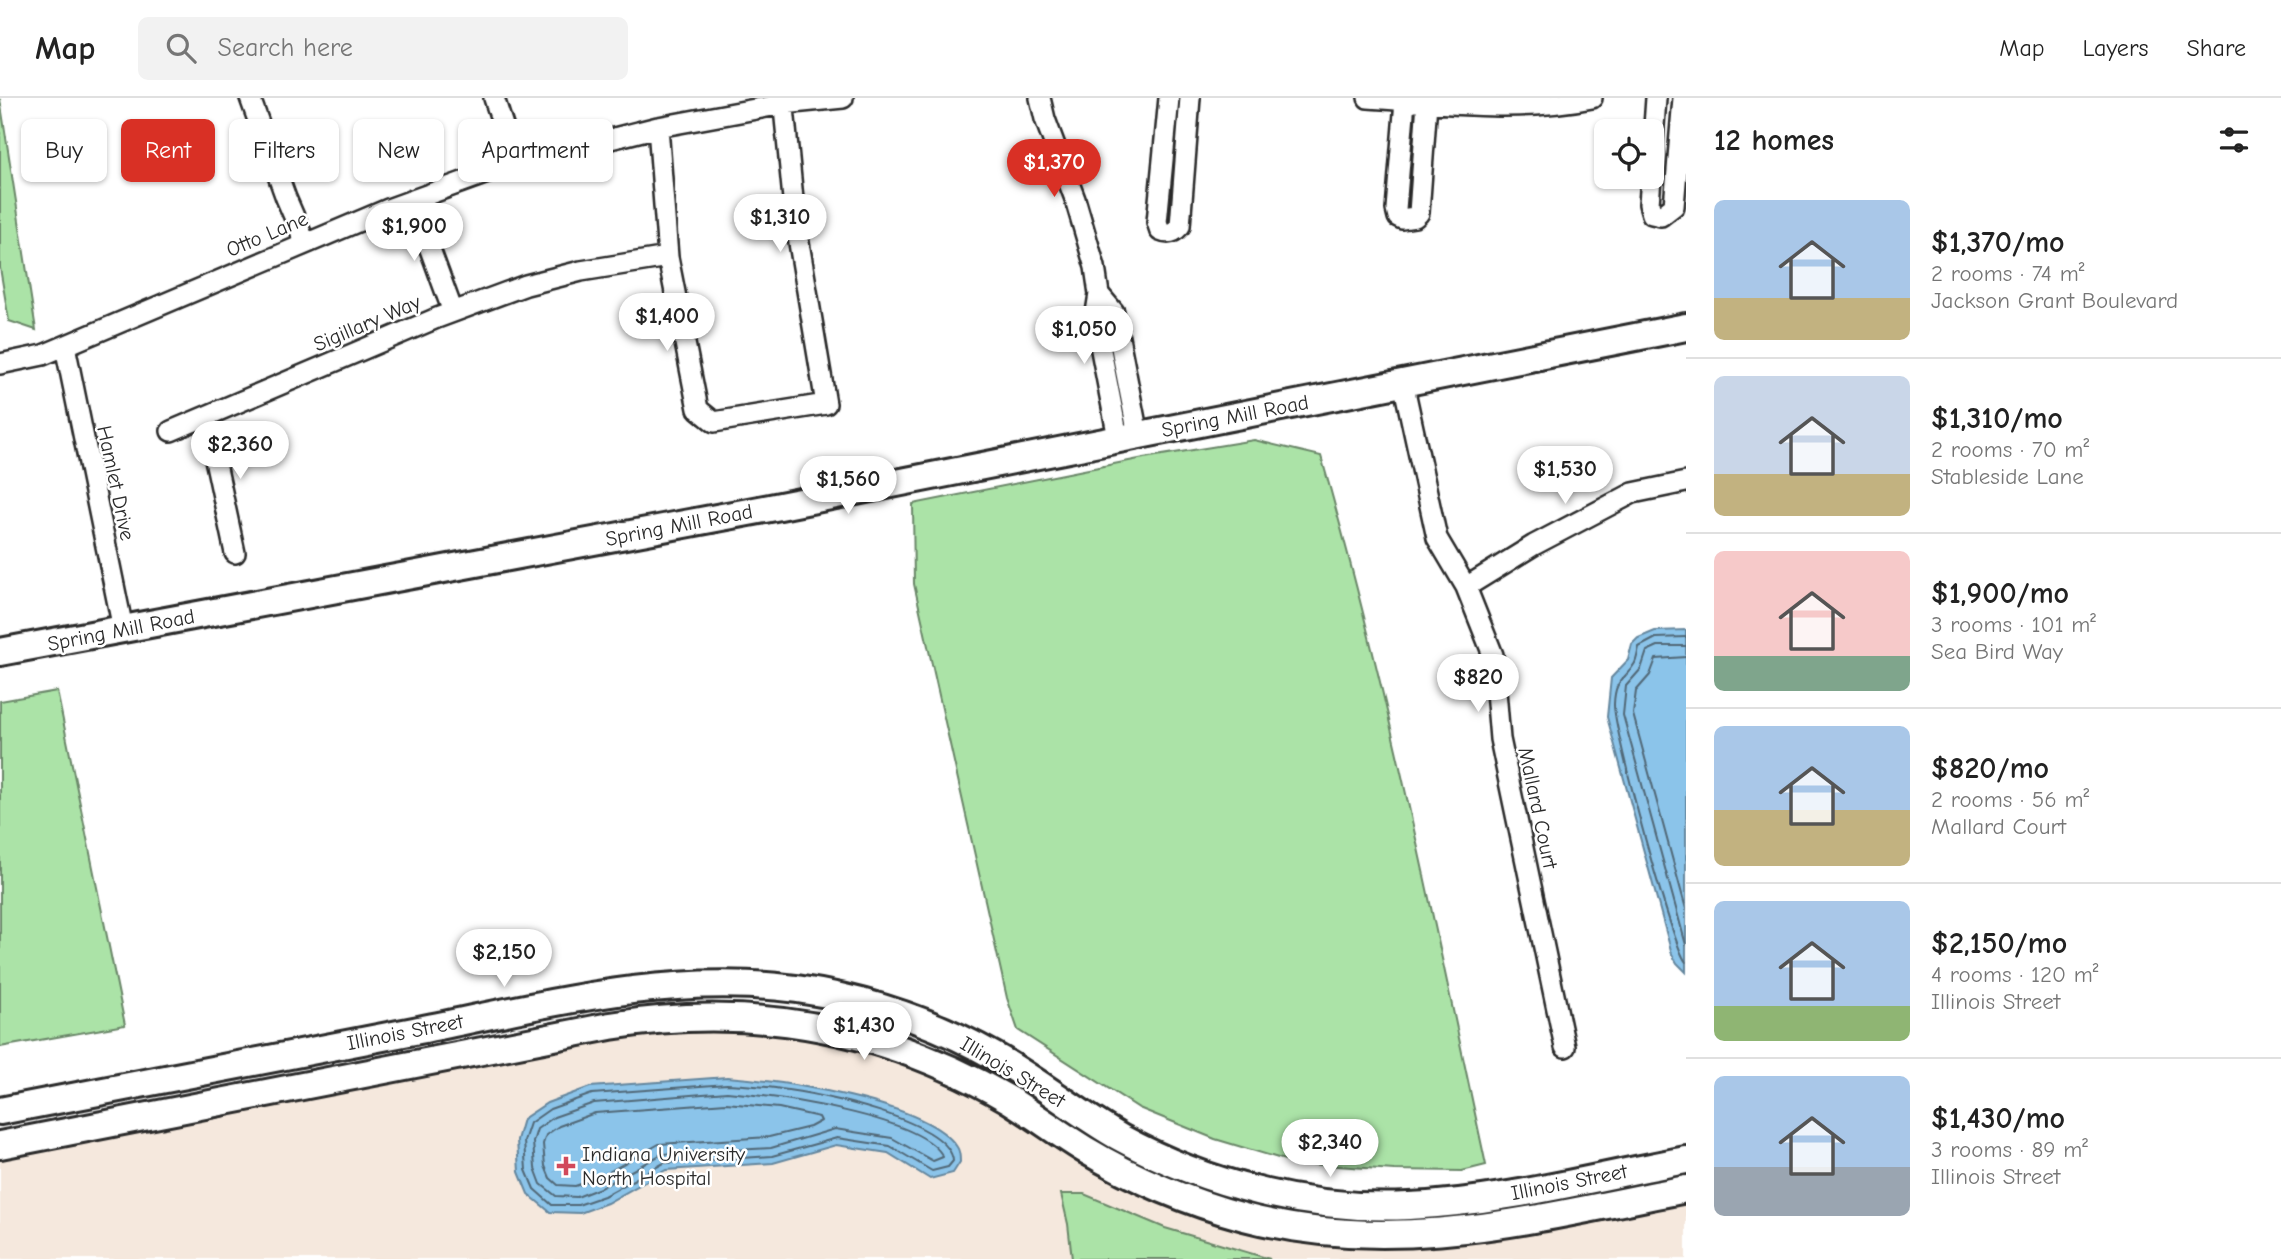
<!DOCTYPE html>
<html lang="en">
<head>
<meta charset="utf-8">
<style>
	:root { --surface:#fff; --page:#f2f2f2; --text:#222; --muted:#767676; --line:#e0e0e0; --accent:#d93025 }
	body { margin:0; font-family:"Comic Neue",sans-serif; background:var(--page); color:var(--text); height:100vh; display:flex; flex-direction:column; font-size:26px; white-space:nowrap }
	* { box-sizing:border-box; margin:0 }
	p { font-size:23px; color:var(--muted) }
	.icon { flex:none; width:38px; height:38px; fill:none; stroke:currentColor; stroke-width:2; stroke-linecap:round; stroke-linejoin:round }
	.map { position:relative; flex:1; overflow:hidden }
	.drawer { display:flex; flex-direction:column; background:var(--surface); width:595px }
	.drawer>* { flex:none }
	.hud { position:absolute; left:21px; top:21px; width:665px; height:63px; display:flex; gap:14px }
	.buttons { position:absolute; left:1594px; top:21px; display:grid; gap:14px }
	.buttons a { display:grid; place-items:center; width:70px; height:70px; border-radius:10px; background:var(--surface); box-shadow:0 2px 5px #0004; font-size:35px }
	.price { position:absolute; translate:-50% -60px; padding:0 16px; border-radius:24px; background:#fff; color:#222; font-size:23px; line-height:46px; filter:drop-shadow(0 2px 4px #0008) }
	.price::after { content:''; position:absolute; left:50%; top:42px; width:21px; height:16px; margin-left:-10px; background:inherit; clip-path:polygon(0 0,100% 0,50% 100%) }
	.price.on { background:var(--accent); color:#fff }
	ul { padding:0; list-style:none }
	li { display:flex; align-items:center; gap:21px; height:175px; padding:0 28px }
	li+li { border-top:2px solid var(--line) }
	li span { display:grid; place-items:center; flex:none; width:196px; height:140px; border-radius:10px; color:#555 }
	li>.icon { margin-inline-start:auto }
	span .icon { width:84px; height:84px; fill:#fffc; stroke-width:1 }
	li b { font-size:30px }
	h2 { display:flex; justify-content:space-between; align-items:center; height:84px; padding:0 28px; font-size:30px }
	.pill { padding:0 24px; border-radius:10px; background:var(--surface); box-shadow:0 2px 5px #0004; font-size:24px; line-height:63px }
	.pill.on { background:var(--accent); color:#fff }
	header { display:flex; align-items:center; gap:42px; box-sizing:border-box; height:98px; padding:0 35px; background:var(--surface); border-bottom:2px solid var(--line) }
	header strong { font-size:33px }
	nav { display:flex; gap:38px; margin-inline-start:auto; font-size:24px }
	.search { width:490px; height:63px; background:var(--page); display:flex; align-items:center; gap:18px; box-sizing:border-box; padding:0 24px; border-radius:10px; color:var(--muted); font-size:26px }
	main { display:flex; flex:1; min-height:0 }
	.map>svg:first-child { display:block }
	.built { fill:#f5e8dd }
	.green { fill:#abe3a7; stroke:#6b8769; stroke-width:2 }
	.water { fill:#8bc4ea; stroke:#65879e; stroke-width:2 }
	.lines { fill:none; stroke-linecap:round; stroke-linejoin:round }
	.shore { stroke:#516877; stroke-width:2 }
	.street-casing { stroke:#2b2b2b; stroke-width:24 }
	.secondary-casing { stroke:#2b2b2b; stroke-width:32 }
	.street { stroke:#fff; stroke-width:19 }
	.secondary { stroke:#fff; stroke-width:26 }
	.poi-dot { fill:#d1495b; stroke:#fff; stroke-width:2.5 }
	.labels { text-anchor:middle; dominant-baseline:central; stroke-width:5; stroke-linejoin:round; paint-order:stroke }
	.street-label { font-size:21px; fill:#2b2b2b; stroke:#fff }
	.poi-label { font-size:21px; fill:#2b2b2b; stroke:#fff; text-anchor:start }
</style>
</head>
<body>
<header>
<strong>Map</strong>
<div class="search"><svg class="icon" aria-label="search" viewBox="0 0 24 24"><circle cx="10" cy="10" r="6"/><path d="M15 15l6 6"/></svg>Search here</div>
<nav><a>Map</a><a>Layers</a><a>Share</a></nav>
</header>
<main>
<div class="map">
<svg width="1686" height="1161" viewBox="0 0 1686 1161">
	<rect width="100%" height="100%" fill="#fff"/>
	<filter id="ink" filterUnits="userSpaceOnUse"><feTurbulence type="fractalNoise" baseFrequency=".0143" numOctaves="2"/><feDisplacementMap in="SourceGraphic" scale="14" xChannelSelector="R" yChannelSelector="G"/><feConvolveMatrix kernelMatrix="1 2 1 2 8 2 1 2 1" color-interpolation-filters="sRGB"/></filter>
	<g filter="url(#ink)">
		<path class="built" d="M668 930 804 936 930 972 1012 1014 1100 1072 1190 1116 1263 1135 1686 1102V1161H0V1061L577 945Z"/>
		<path class="green" d="M0 1 36 232 9 223 0 170Z
			M1254 342 1321 358C1388 592 1435 830 1486 1067L1462 1073 1394 1072 1295 1065 1215 1041 1139 1010 1018 932 1007 900 914 486 913 406 1144 360Z
			M57 593 125 927 0 949V603Z
			M1061 1096H1084L1165 1130 1270 1161H1072L1068 1126Z"/>
		<path class="water" d="M1686 532V874L1677 865 1672 856 1607 619 1611 580 1628 562 1632 546 1638 540 1655 533Z
			M727 979C779 983 927 1003 957 1049 960 1053 960 1059 960 1064L953 1075 930 1081 888 1055 836 1047 773 1065 666 1072 607 1105 580 1115 550 1114 528 1096 519 1074 517 1042 523 1021 547 1005 590 989Z"/>
		<g class="lines">
			<path class="shore" d="M1686 539 1656 540 1639 549C1638 554 1637 560 1635 565 1625 583 1615 579 1614 606 1613 630 1673 851 1686 864
				M1686 548H1658L1647 553 1641 571 1626 588 1623 617 1686 847
				M1686 559 1656 561 1650 577 1636 593 1633 616 1686 811
				M727 986C745 987 763 988 781 991 816 995 950 1022 953 1063L948 1069 932 1073 890 1048 837 1040 772 1058 664 1065 604 1098 578 1107H552L534 1091 526 1072 524 1043 530 1025 550 1011 592 996Z
				M727 994C771 998 924 1018 943 1059L933 1063 892 1040 835 1031 771 1050 662 1056 600 1090 577 1099 556 1098 541 1086 535 1070 533 1044 537 1031 554 1019 594 1005Z
				M726 1005 779 1010 819 1019 821 1023 810 1029 769 1039 659 1046 596 1081 575 1088 558 1087 550 1080 545 1068 543 1046 546 1037 559 1028 595 1015Z"/>
			<g class="street-casing">
				<path id="street" d="M250 0 286 100 305 144
					M494 0 515 65
					M1040 0 1045 21 1075 101 1095 169 1099 196 1095 221 1118 340
					M1169 0 1157 124 1160 133C1169 137 1174 135 1180 128L1190 0
					M1368 0C1442 5 1518 15 1592 0
					M1405 3 1396 111 1398 119 1402 121 1415 119 1419 115 1427 4
					M658 29 668 159 698 311 714 324 826 306 795 121 783 0
					M1652 57 1656 0
					M1651 79 1649 106 1652 116 1661 118 1674 108 1683 0
					M412 102 453 214
					M1099 196 1114 214 1138 337
					M65 248 123 531
					M0 266 43 257 388 111 515 65 658 29 783 6 843 0
					M1403 284 1437 440 1466 489 1493 557 1500 641 1565 949
					M206 319 235 455
					M171 333 437 220 526 187 581 173 668 159
					M1466 489 1534 447 1633 395 1686 384"/>
			</g>
			<g class="secondary-casing">
				<path id="secondary" d="M0 554 770 410 1686 229
					M0 1013C138 986 276 960 414 933 540 908 669 873 797 891 866 901 935 924 996 959 1039 983 1078 1016 1121 1040 1207 1087 1310 1113 1409 1108 1502 1104 1595 1079 1686 1062
					M0 1047 610 928C751 905 884 929 1008 1001 1034 1017 1058 1035 1084 1051 1134 1081 1188 1104 1244 1119 1395 1159 1538 1120 1686 1091"/>
			</g>
			<use href="#street" class="street"/>
			<use href="#secondary" class="secondary"/>
		</g>
	</g>
	<path class="poi-dot" d="M562.5 1057.5h7v7h7v7h-7v7h-7v-7h-7v-7h7z"/>
	<g class="labels">
		<g class="street-label">
			<text transform="translate(267 136) rotate(-23)">Otto Lane</text>
			<text transform="translate(367 225) rotate(-23)">Sigillary Way</text>
			<text transform="translate(1235 318) rotate(-11)">Spring Mill Road</text>
			<text transform="translate(116 385) rotate(78)">Hamlet Drive</text>
			<text transform="translate(679 427) rotate(-11)">Spring Mill Road</text>
			<text transform="translate(121 532) rotate(-11)">Spring Mill Road</text>
			<text transform="translate(1538 710) rotate(78)">Mallard Court</text>
			<text transform="translate(405 934) rotate(-11)">Illinois Street</text>
			<text transform="translate(1013 974) rotate(31)">Illinois Street</text>
			<text transform="translate(1569 1084) rotate(-11)">Illinois Street</text>
		</g>
		<g class="poi-label">
			<text x="582" y="1056">Indiana University<tspan x="582" dy="24">North Hospital</tspan></text>
		</g>
	</g>
</svg>
<div class="buttons">
<a><svg class="icon" aria-label="locate" viewBox="0 0 24 24"><circle cx="12" cy="12" r="6"/><path d="M12 2v4M12 18v4M2 12h4M18 12h4"/></svg></a>
</div>
<b class="price on" style="left:1054px;top:101px">$1,370</b>
<b class="price" style="left:780px;top:156px">$1,310</b>
<b class="price" style="left:414px;top:165px">$1,900</b>
<b class="price" style="left:667px;top:255px">$1,400</b>
<b class="price" style="left:1084px;top:268px">$1,050</b>
<b class="price" style="left:240px;top:383px">$2,360</b>
<b class="price" style="left:1565px;top:408px">$1,530</b>
<b class="price" style="left:848px;top:418px">$1,560</b>
<b class="price" style="left:1478px;top:616px">$820</b>
<b class="price" style="left:504px;top:891px">$2,150</b>
<b class="price" style="left:864px;top:964px">$1,430</b>
<b class="price" style="left:1330px;top:1081px">$2,340</b>
<div class="hud">
<a class="pill">Buy</a>
<a class="pill on">Rent</a>
<a class="pill">Filters</a>
<a class="pill">New</a>
<a class="pill">Apartment</a>
</div>
</div>
<section class="drawer">
<h2>12 homes<svg class="icon" aria-label="filters" viewBox="0 0 24 24"><path d="M4 7h16M4 17h16"/><circle cx="9" cy="7" r="2"/><circle cx="15" cy="17" r="2"/></svg></h2>
<ul>
<li><span style="background:linear-gradient(#a9c7e8 70%,#c2b280 0)"><svg class="icon" aria-label="home" viewBox="0 0 24 24"><path d="M3 11l9-7 9 7M6 9v11h12V9"/></svg></span><div><b>$1,370/mo</b><p>2 rooms · 74 m²</p><p>Jackson Grant Boulevard</p></div></li>
<li><span style="background:linear-gradient(#c9d6e8 70%,#c2b280 0)"><svg class="icon" aria-label="home" viewBox="0 0 24 24"><path d="M3 11l9-7 9 7M6 9v11h12V9"/></svg></span><div><b>$1,310/mo</b><p>2 rooms · 70 m²</p><p>Stableside Lane</p></div></li>
<li><span style="background:linear-gradient(#f6c9c9 75%,#7fa58c 0)"><svg class="icon" aria-label="home" viewBox="0 0 24 24"><path d="M3 11l9-7 9 7M6 9v11h12V9"/></svg></span><div><b>$1,900/mo</b><p>3 rooms · 101 m²</p><p>Sea Bird Way</p></div></li>
<li><span style="background:linear-gradient(#a9c7e8 60%,#c2b280 0)"><svg class="icon" aria-label="home" viewBox="0 0 24 24"><path d="M3 11l9-7 9 7M6 9v11h12V9"/></svg></span><div><b>$820/mo</b><p>2 rooms · 56 m²</p><p>Mallard Court</p></div></li>
<li><span style="background:linear-gradient(#a9c7e8 75%,#8fb573 0)"><svg class="icon" aria-label="home" viewBox="0 0 24 24"><path d="M3 11l9-7 9 7M6 9v11h12V9"/></svg></span><div><b>$2,150/mo</b><p>4 rooms · 120 m²</p><p>Illinois Street</p></div></li>
<li><span style="background:linear-gradient(#a9c7e8 65%,#9aa5b1 0)"><svg class="icon" aria-label="home" viewBox="0 0 24 24"><path d="M3 11l9-7 9 7M6 9v11h12V9"/></svg></span><div><b>$1,430/mo</b><p>3 rooms · 89 m²</p><p>Illinois Street</p></div></li>
</ul>
</section>
</main>
</body>
</html>
